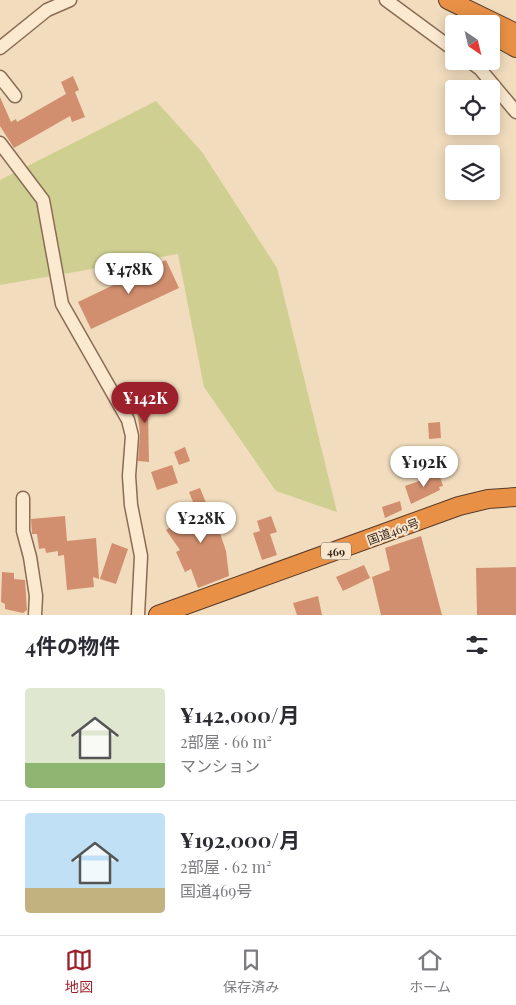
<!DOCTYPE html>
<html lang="ja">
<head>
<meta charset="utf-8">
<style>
	:root { --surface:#fff; --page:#f2f2f3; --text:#2b2b33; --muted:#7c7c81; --line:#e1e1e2; --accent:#9d212d }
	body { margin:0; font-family:"Playfair Display","Noto Sans JP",serif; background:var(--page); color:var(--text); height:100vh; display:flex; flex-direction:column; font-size:19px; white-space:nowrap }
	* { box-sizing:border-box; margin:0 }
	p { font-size:16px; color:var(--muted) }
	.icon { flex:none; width:28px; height:28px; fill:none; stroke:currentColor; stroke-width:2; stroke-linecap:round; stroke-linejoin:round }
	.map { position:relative; height:615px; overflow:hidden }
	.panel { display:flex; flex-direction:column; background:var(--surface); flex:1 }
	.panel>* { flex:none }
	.needle { width:32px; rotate:145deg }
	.fabs { position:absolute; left:445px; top:15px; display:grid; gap:10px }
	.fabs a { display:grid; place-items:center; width:55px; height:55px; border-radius:5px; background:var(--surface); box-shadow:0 2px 12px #0003; font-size:25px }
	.price { position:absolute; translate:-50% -42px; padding:0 11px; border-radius:18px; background:#fff; color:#222; font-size:16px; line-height:32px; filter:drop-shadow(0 1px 2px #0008) }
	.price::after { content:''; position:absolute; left:50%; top:30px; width:15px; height:11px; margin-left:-8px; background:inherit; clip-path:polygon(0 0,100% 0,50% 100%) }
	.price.current { background:var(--accent); color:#fff }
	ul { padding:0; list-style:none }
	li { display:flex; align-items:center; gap:15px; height:125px; padding:0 25px }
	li+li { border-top:1px solid var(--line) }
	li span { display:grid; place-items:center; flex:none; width:140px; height:100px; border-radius:5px; color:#555 }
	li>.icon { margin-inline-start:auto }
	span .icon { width:60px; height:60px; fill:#fffc; stroke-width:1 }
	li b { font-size:21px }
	h2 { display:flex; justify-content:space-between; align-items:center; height:60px; padding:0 25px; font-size:21px }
	.dock { display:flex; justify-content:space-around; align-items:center; height:70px; border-top:1px solid var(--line); background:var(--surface); font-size:14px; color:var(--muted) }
	.dock a { display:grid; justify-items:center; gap:2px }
	.dock .current { color:var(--accent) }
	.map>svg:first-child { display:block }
	.green { fill:#cecf90 }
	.building { fill:#d28f6f }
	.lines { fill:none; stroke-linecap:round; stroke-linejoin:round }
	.minor-casing { stroke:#8a6c55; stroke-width:15 }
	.highway-casing { stroke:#573a2a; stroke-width:20 }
	.minor { stroke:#fbead0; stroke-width:12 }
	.highway { stroke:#e89146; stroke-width:18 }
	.labels { text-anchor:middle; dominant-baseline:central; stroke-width:4; stroke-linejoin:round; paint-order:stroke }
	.shield { fill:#f8e7cd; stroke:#726050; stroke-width:1 }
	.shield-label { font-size:11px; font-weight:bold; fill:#38261b }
	.street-label { font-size:12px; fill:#38261b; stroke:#f8e7cd }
</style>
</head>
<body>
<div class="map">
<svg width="516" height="615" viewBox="0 0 516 615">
	<rect width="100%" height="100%" fill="#f1dcbd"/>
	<path class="green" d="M156 101 202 152 277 268 337 512 276 491 204 387 178 254 0 285V180Z"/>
	<path class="building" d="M73 76 79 90 75 92 85 117 72 122 70 116 14 148 0 126V97L11 122 16 119 17 122 66 94 61 82Z
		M166 260 179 288 91 329 78 302Z
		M153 393 160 409 148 414 149 462 138 461 140 434 138 416 134 407 138 405 137 400Z
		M440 422 441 438 429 439 428 423Z
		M185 447 190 461 179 465 174 452Z
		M172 465 178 483 157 490 151 472Z
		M439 474 443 486 439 487 440 490 411 504 405 486Z
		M200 488 211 515 215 514 220 526 218 527 226 551 229 576 198 588 191 569 185 572 176 552 180 550 166 530 197 512 189 492Z
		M400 501 402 510 385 518 382 507Z
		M65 516 67 541 96 538 99 579 93 577 94 587 67 590 64 555 58 556V551L46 553 45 548 39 549 37 534H32L31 519Z
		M271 516 277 532 270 534 277 555 262 560 253 533 260 531 257 521Z
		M421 536 442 615H381L372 577 390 570 385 548Z
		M112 543 128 549 116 584 100 579Z
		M364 565 370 578 343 591 336 577Z
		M516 567V615H477L476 568Z
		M2 572 14 573V579L25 580 27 610 23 613 5 609V604L1 602Z
		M318 596 322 615H297L293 603Z"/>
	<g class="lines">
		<g class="minor-casing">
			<path id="minor" d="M386 0 454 50
				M0 48 47 10 70 0
				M469 61 480 69 516 112
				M0 77 15 96
				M0 143 43 200 62 304 128 420 132 436 129 476 131 505 141 556 138 615
				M23 498V531L30 557 36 596 35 615"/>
		</g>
		<g class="highway-casing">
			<path id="highway" d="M448 0 516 33
				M491 34 516 48
				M158 615 459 506 488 499 516 497"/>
		</g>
		<use href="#minor" class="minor"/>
		<use href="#highway" class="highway"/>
	</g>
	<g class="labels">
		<rect class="shield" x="321" y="542.5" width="30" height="17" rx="4"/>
		<g class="shield-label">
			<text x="336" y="551">469</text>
		</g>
		<g class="street-label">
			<text transform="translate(393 531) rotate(-20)">国道469号</text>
		</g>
	</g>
</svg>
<div class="fabs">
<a><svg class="needle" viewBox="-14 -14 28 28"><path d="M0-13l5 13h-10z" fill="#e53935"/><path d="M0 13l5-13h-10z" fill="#7c7c81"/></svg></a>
<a><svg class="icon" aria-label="locate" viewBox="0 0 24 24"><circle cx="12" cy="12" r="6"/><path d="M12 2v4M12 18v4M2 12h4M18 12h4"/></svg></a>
<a><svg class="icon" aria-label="layers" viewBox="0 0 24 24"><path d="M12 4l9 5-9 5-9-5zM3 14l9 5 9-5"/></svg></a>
</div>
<b class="price" style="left:129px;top:295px">¥478K</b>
<b class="price current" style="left:145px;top:424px">¥142K</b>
<b class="price" style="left:424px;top:488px">¥192K</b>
<b class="price" style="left:201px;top:544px">¥228K</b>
</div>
<section class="panel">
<h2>4件の物件<svg class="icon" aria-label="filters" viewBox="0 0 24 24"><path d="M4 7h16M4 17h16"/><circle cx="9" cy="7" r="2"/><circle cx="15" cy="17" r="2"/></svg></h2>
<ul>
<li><span style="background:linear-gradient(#dfe7d0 75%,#8fb573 0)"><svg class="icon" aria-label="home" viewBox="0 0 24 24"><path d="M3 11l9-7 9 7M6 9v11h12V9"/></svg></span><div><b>¥142,000/月</b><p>2部屋 · 66 m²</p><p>マンション</p></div></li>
<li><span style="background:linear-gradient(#bfe0f5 75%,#c2b280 0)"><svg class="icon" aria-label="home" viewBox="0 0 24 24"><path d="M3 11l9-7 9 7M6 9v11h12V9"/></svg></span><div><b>¥192,000/月</b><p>2部屋 · 62 m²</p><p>国道469号</p></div></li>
</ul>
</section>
<nav class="dock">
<a class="current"><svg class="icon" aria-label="map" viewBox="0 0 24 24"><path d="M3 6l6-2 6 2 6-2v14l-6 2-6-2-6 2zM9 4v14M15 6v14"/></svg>地図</a>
<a><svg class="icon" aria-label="saved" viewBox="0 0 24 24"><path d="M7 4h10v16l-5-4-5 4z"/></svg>保存済み</a>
<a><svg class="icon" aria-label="home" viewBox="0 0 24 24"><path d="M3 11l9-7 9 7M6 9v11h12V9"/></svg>ホーム</a>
</nav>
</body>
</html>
